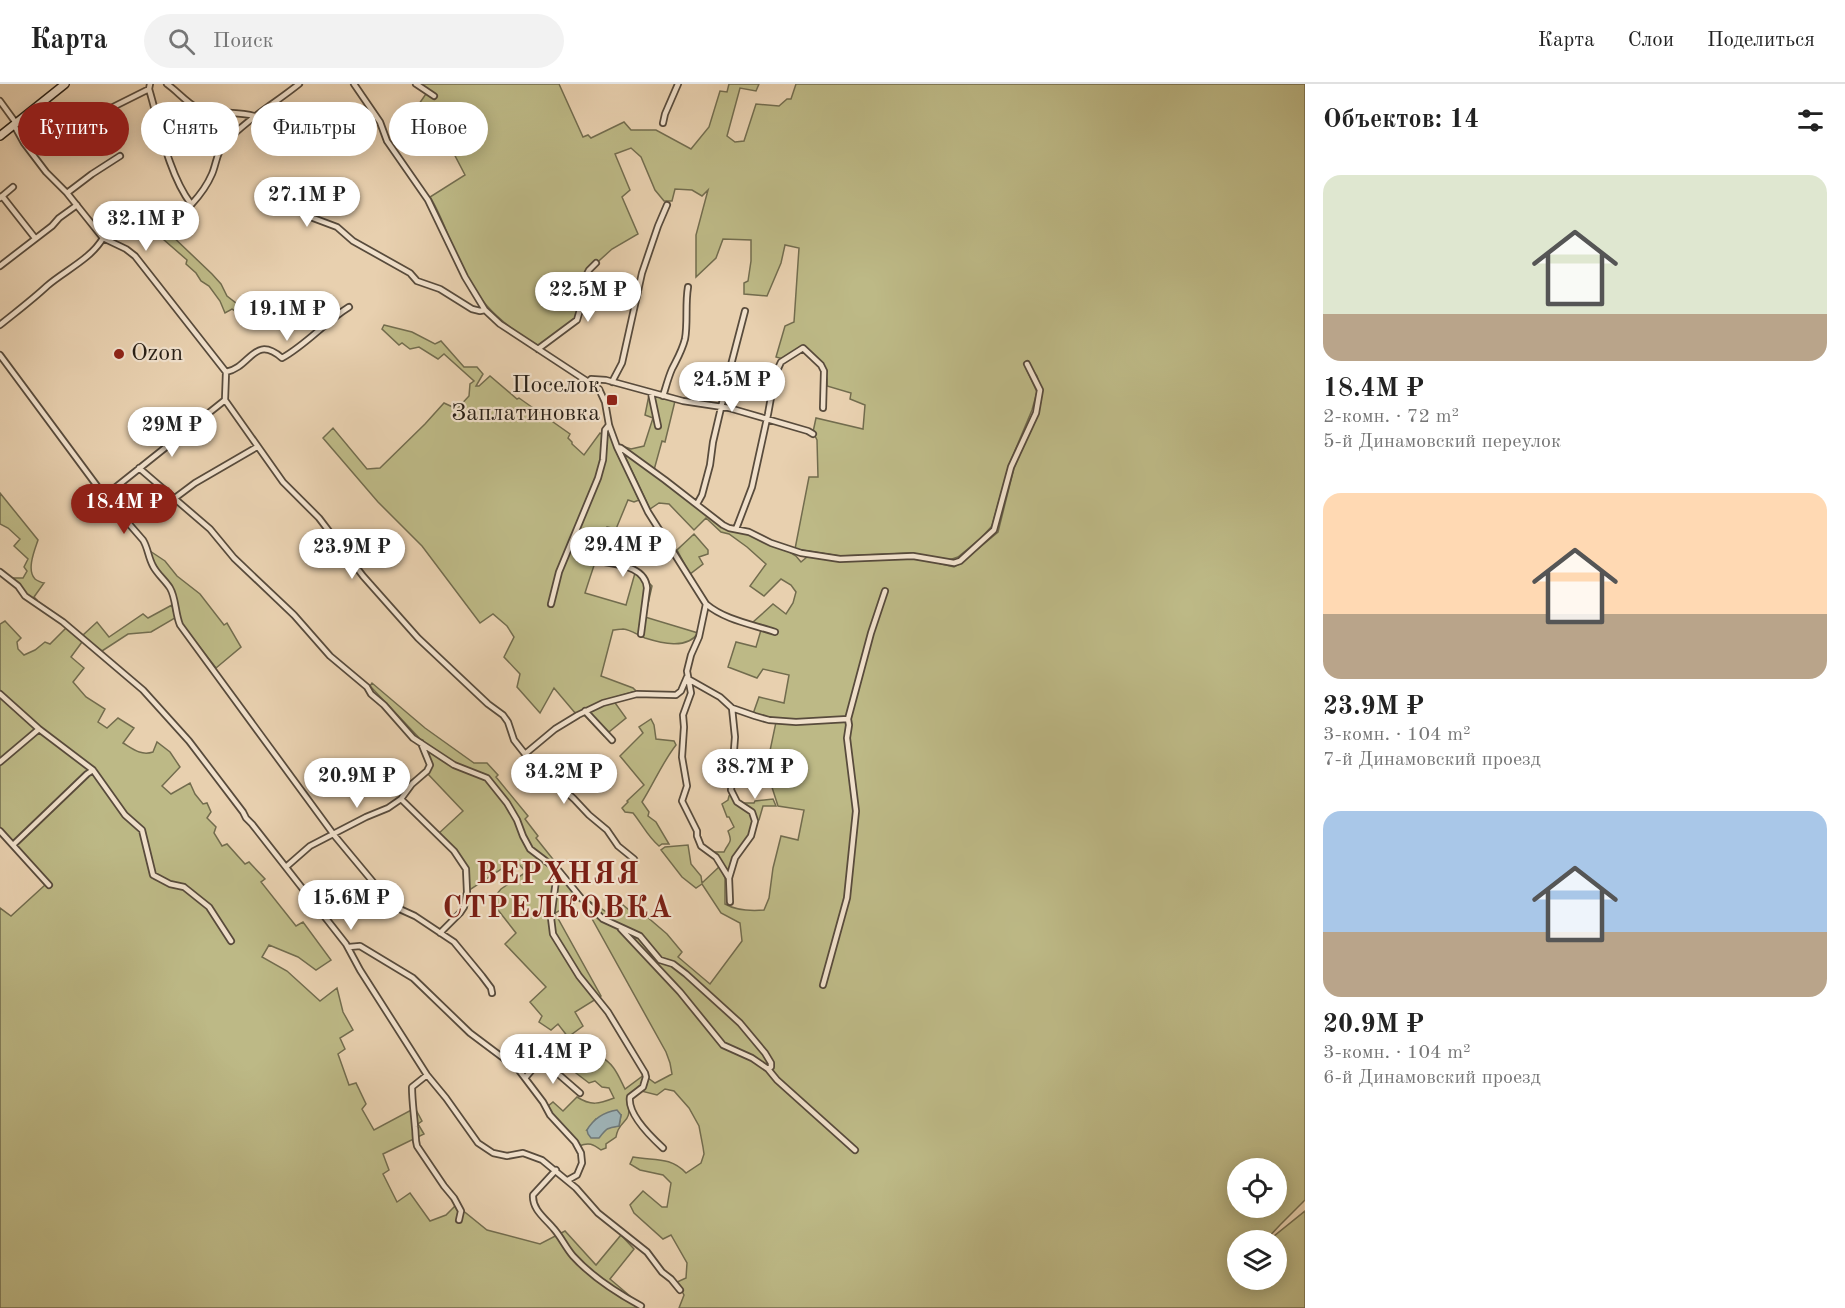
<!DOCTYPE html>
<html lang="ru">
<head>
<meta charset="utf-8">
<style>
	:root { --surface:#fff; --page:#f2f2f2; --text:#222; --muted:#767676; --line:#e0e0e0; --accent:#8f2418 }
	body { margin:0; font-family:"Old Standard TT",serif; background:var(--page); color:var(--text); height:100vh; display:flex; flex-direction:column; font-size:22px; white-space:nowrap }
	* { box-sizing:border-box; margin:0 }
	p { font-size:20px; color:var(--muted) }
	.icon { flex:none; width:33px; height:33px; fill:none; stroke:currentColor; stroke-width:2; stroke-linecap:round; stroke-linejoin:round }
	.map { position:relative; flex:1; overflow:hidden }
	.panel { display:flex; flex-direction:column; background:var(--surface); width:540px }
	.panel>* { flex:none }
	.guide { position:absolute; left:18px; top:18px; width:570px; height:54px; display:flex; gap:12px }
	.tools { position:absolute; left:1227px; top:1074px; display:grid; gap:12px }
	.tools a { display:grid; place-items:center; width:60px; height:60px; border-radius:50%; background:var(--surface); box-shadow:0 3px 15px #0003; font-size:30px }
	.price { position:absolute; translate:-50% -51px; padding:0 14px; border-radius:21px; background:#fff; color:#222; font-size:20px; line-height:39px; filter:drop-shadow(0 2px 3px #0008) }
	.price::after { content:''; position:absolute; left:50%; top:36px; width:18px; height:14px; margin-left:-9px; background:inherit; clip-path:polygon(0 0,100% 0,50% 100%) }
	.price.current { background:var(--accent); color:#fff }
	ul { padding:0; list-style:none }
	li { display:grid; align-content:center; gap:12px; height:318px; padding:0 18px }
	li span { display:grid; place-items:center; height:186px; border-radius:18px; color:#555 }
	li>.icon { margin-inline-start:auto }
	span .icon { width:108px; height:108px; fill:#fffc; stroke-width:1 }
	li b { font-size:26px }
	h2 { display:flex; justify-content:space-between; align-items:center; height:72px; padding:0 18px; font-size:26px }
	.chip { padding:0 21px; border-radius:27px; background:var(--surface); box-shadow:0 3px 15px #0003; font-size:21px; line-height:54px }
	.chip.current { background:var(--accent); color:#fff }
	header { display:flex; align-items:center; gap:36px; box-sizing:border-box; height:84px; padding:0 30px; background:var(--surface); border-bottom:2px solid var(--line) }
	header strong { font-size:28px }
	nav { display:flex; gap:33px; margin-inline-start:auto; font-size:21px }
	.search { width:420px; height:54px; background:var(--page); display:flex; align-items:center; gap:15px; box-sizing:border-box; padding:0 21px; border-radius:33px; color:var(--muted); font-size:22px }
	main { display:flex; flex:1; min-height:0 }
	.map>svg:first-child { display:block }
	.green { fill:#bdb986; stroke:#726c4e; stroke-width:1.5; fill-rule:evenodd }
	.water { fill:#9eb3b7; stroke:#6f7877; stroke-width:1.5 }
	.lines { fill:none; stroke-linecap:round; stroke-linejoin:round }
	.street-casing { stroke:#584b3c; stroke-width:8 }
	.secondary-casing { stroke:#281f16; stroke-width:10 }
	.street { stroke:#f0e0cb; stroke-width:4.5 }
	.secondary { stroke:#f0e0cb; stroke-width:7 }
	.poi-dot { fill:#8f2418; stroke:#f0e0cb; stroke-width:2 }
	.labels { text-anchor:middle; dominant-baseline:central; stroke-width:4.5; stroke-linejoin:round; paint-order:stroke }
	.poi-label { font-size:24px; fill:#281f16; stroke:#f0e0cb; text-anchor:start }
	.district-label { font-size:30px; font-weight:bold; letter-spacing:1.5px; fill:#7a1f14; stroke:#f0e0cb }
</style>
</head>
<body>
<header>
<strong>Карта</strong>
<div class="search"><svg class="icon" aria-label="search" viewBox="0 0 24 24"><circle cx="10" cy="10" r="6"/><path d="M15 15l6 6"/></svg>Поиск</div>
<nav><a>Карта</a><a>Слои</a><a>Поделиться</a></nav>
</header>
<main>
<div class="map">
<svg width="1305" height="1224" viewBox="0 0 1305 1224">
	<rect width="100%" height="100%" fill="#e8d0af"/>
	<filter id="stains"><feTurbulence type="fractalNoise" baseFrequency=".00333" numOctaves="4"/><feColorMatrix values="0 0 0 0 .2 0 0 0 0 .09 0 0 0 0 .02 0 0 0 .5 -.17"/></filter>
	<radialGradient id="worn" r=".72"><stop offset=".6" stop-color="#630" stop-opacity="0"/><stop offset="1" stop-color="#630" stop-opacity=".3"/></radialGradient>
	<path class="green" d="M419 0H559L583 53 588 51 591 54 624 38 631 46H656L691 65 709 43 720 7 727 8 729 0H759L756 7 740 4 727 52 735 58 744 57 756 20 779 22 787 15H791L796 0H1305V1116L1280 1141 1266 1156H1238V1196H1276V1156H1269L1305 1127V1224H679L684 1211 677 1198 686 1194 687 1179 671 1151 663 1155 634 1129 630 1121 643 1107 662 1123H667L671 1099 663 1091 640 1086 630 1080 633 1073C654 1077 670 1072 686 1089L701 1079 704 1070 703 1063 699 1042 689 1024 674 1007 665 1005 657 1011 641 1007 646 1003 648 994 655 999 672 990 670 979 666 968 581 815 555 829 601 912 575 928 583 942 568 953 558 940 551 946 539 938 542 932 530 918 546 903 505 860 516 849 491 817 501 805 526 788 515 776 468 807 467 787 438 750 463 727 427 689 431 677 422 657 370 602 372 599 425 644 474 679H487L498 691 496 693 528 732 525 735 538 752 536 754 584 814 613 832 623 821 634 830 639 826 667 850 682 868 678 873 710 900 742 857 740 839 721 829 702 800 696 804 682 793 661 766 665 763 688 761 691 780 701 792 702 799 720 782 725 794V820C737 827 751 827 764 826L769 814 773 784 781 752 798 756 804 726 778 722 770 697 767 681 776 638 797 640 753 630 759 613 784 619 789 591 763 585 757 594 728 583 736 558 756 563 761 546 751 542 752 539 773 520 786 530 793 519 796 508 791 501 781 495 764 512 750 502 766 480 747 463 729 450 721 448 706 434 694 446 669 420 659 419 650 425 622 366 726 445 747 449 788 467 796 472 801 478 807 473H913L954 483 961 479 998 448 1014 384 1037 330 1041 317V305L1037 292 1028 279 1025 282 1037 308 1032 326 1009 381 992 442 981 454 958 473 949 476 912 469 840 472 795 465 809 393H818L817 356 813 348 816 334 863 345 865 321 850 315 851 309 827 302C828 284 819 277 807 266L801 267 787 276 776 273 785 242 794 238 799 164 785 161 781 179 767 212 744 210V199L748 197 751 177V156L723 155 716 174 696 193V151L708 106 702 112 692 106 675 105 672 117H664L655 106 641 73 631 64 615 70 630 106 622 113 638 150 612 165 590 185 583 195C586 202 580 229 575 235 569 243 549 254 541 261H537C494 236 472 211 453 164 446 146 440 129 430 113L465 91 441 45 419 20 428 7ZM1238 1084H1276V1124H1238Z
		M169 149 212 190 221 200 227 212 241 223 242 231 232 225 225 229 220 217 209 202 201 197 196 189 186 180 187 176 163 155 161 150Z
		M384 241 412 248 435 260 441 257 464 283H477L483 290 476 302H479L490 292 517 315 519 314 570 350 568 354 572 358V360L584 371 600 349 603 351 608 347 639 416 634 418 628 416 616 445 607 443C600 465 592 486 585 509L626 521 635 489 646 496 652 502 645 533 698 549C687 566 661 559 645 554 637 551 632 546 623 545 622 545 614 546 613 546L601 592 633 604 636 607 603 617 576 630 554 604 540 629 517 603 520 590 504 573 514 553 507 542 493 530 480 539 422 462 378 418 323 354 333 344 367 385 380 384 425 340 444 319 457 325 469 312 470 300 474 297 444 270 438 275 419 263 410 265 402 259 399 261 382 245Z
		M649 311 675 317 665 358 662 357 654 386 622 362 631 365 644 362 653 334 645 331Z
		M0 409 38 456C35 465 26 486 35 495 36 496 42 499 44 499L34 513 36 515 31 514 10 494H23L27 487 24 483 28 475 14 462 20 455 8 444 0 440Z
		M694 450 708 466V470L699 473 703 480 690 490 677 466Z
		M150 467 165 477 177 492 200 510 224 541 227 539 241 563 216 584 181 539 175 514 150 472Z
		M172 521 175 534 151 548 128 550 102 567 82 552 97 538 109 553 143 530 148 534Z
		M5 537 21 554 17 558 18 565 24 571 35 566 45 558 50 560 66 544 82 558 71 573 84 584 73 598 86 613 105 625 98 638 107 644 118 634 134 644 123 659C133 665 141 672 153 668L157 658 170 668 180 683 162 702 171 710 190 699 195 710 203 720 207 719 211 728 207 734 216 743 214 749 222 762 227 760 245 780 249 778 265 795 261 798 296 842 303 838 331 876 316 886 298 873 269 861 262 873 287 887 320 917 337 904 343 928 353 946 340 954 345 965 338 970 349 1001 356 999 366 1020 362 1025 374 1046 415 1024 422 1037 418 1040 424 1050 383 1070 389 1086 383 1090 397 1118 410 1109 430 1137 446 1131 456 1121 487 1146 540 1160 565 1147 596 1181 621 1151 634 1165 610 1195 644 1224H0V824L11 832 45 801 0 750V540Z
		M613 616 626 634 604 652 584 631Z
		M651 635 654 641 656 655 674 657 676 661C662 679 654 699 642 718L649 728 648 732 656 738 669 760H662L659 762C648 753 642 740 633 729L625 728 622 724 628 718 627 717 644 701 620 672 643 649 639 643Z
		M731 710 741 719H754L755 717 773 715 776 722H763L759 736 754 738 752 746 743 760 729 790 711 768H724C729 757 733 760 728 747L734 743 729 733H727L722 720 728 716 729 712Z
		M599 972C614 979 618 991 625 1005L644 991 642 1002 631 1010 627 1015C634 1042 619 1033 616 1053L606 1060V1064L601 1066C593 1060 589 1058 579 1062L557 1039 547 1023 553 1018 563 1027 577 1013C591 1022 599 1020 614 1014L609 1004 602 1003 595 997 589 999 576 989ZM621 1031 619 1042C608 1043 599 1045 587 1046L596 1035Z"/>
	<path class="water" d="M617 1026 621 1031 619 1042C606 1045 608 1043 599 1054H591L588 1050 587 1046C594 1034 605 1028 617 1026Z"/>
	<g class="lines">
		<g class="street-casing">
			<path id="street" d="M150 0 149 5C160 42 168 89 191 120
				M167 0C177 7 186 18 197 24 208 30 239 27 254 32
				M354 0 380 38 387 57 428 116 465 193 485 226 500 240 599 305 605 318 609 341 617 363 621 364 665 396 723 441 729 444 749 448 771 459 801 469 840 475 913 472 954 479 960 477 994 446 1011 383 1036 329 1040 306 1027 280
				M416 0 434 12
				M0 17 16 39
				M663 39 665 30 678 0
				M14 41 24 59 46 88 67 109 103 154 126 165 135 172 226 288 225 316 283 398 319 434 363 492 418 554 488 620 503 631 508 638 514 656 525 670 574 715 589 731 607 746 618 762 634 775
				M32 68 45 57 149 5
				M287 101 294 110 295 117 303 123 313 134 337 143 353 157 410 189 417 197 440 205 472 225 480 227 485 226
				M67 109 92 90 120 72
				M2 112 35 154
				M0 114 13 103
				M94 141C100 136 110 127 119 127 130 126 153 140 164 144 183 131 203 111 212 90 216 81 217 67 224 60 246 36 274 20 299 0
				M0 182 52 142 59 134 77 121
				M0 241C16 228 32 216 47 202 64 187 91 175 103 154
				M538 265 577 236 586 205 587 198 585 194 589 186 596 179
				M0 271 103 410 143 456C148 464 148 473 153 482 157 490 165 496 170 504 176 514 175 529 180 541L334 751 393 822 415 832 454 858 482 892 491 904 492 909
				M226 288C251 283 254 250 282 274 307 260 325 238 349 223
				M589 297 591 295 606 296 683 317 729 324 808 347 813 350
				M612 298 622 279 642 189 658 142 667 121
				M651 309 658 342
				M663 312C666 303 668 294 672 285 677 275 682 267 685 255 688 238 685 221 688 203
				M617 363 648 428 706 520C725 536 751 540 775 548
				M139 384 210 445 234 474 294 531 330 572 367 603 371 610 384 621 413 654 454 681 487 694 507 719 517 736 523 752 530 765 559 787 581 814 603 835 640 852 660 876 673 880 686 890 740 939 765 969 771 979V983L768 985 777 996 855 1066
				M103 410 111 407 225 316
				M175 414 195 399 257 363
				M697 420 702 411 710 381 713 358 732 277 745 227
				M736 445 752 403 768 330 775 291 781 278 803 264 821 281 824 287 823 324
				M571 462C577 466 584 473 591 475 609 481 645 479 647 504L641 550
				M0 488 18 502 25 512 63 538 143 606 189 657 243 728 246 734 252 740 346 860 360 886 427 991 446 1014 478 1059 493 1069 507 1072 523 1069 542 1076 576 1104 598 1129 647 1168 662 1188 671 1195 680 1206
				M551 520 559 488 598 394 603 376 605 346 609 341
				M706 520 699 553 691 571 687 587 691 609 683 631 684 643 682 673 687 702 682 717 697 747V752L701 762 716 773 729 794 730 818
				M690 596 720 613 732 624 755 632 769 636 796 638 848 635
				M0 610 39 645 0 678
				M585 627 612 656
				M39 645 93 686 125 731 142 746 153 791 170 800 184 803 209 823 231 857
				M525 670 555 645 578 631 603 619 637 610 676 611 681 607 687 593
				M401 715 454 767 466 785 467 808 464 823 460 829 440 849
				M0 747 49 801
				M13 761 87 690 93 686
				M286 783 310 762 366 733 388 724 401 715 412 700 427 687 430 681 421 659
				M559 787 557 789 551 834 553 850 579 892 608 928 645 989 646 993 643 1003 630 1013C627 1030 651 1053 663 1064
				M729 794 735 774 751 752 755 737 752 728 737 718 731 706 735 653 732 624
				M621 845 680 908 723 961 752 974 768 985
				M349 863 360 862 413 894 470 949 518 985 543 1018 550 1031 575 1058 581 1069 582 1079 577 1091 568 1096
				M823 901 847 814 856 727 847 654 849 641 848 635 871 549 885 507
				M427 991 412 1003C412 1016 414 1030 415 1043 416 1050 415 1055 417 1062L444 1102 454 1114 461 1127 459 1136
				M526 993 537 980 540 979 549 982 580 1009
				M556 1086 533 1111C532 1126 546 1135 554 1145 561 1153 566 1164 573 1172 592 1193 617 1209 641 1222"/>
		</g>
		<g class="secondary-casing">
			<path id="secondary" d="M0 52 65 0"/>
		</g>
		<use href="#street" class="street"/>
		<use href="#secondary" class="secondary"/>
	</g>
	<g class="poi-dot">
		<circle cx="119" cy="270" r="6"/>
		<rect x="606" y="310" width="12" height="12" rx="3"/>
	</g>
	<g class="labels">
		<g class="poi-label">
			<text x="131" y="270">Ozon</text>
			<text x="600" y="302" text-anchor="end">Поселок<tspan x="600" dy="28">Заплатиновка</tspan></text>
		</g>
		<g class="district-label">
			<text x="558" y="791">ВЕРХНЯЯ<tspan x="558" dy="34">СТРЕЛКОВКА</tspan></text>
		</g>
	</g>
	<rect width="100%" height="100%" filter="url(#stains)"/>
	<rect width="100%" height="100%" fill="url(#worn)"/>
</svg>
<div class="tools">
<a><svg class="icon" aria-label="locate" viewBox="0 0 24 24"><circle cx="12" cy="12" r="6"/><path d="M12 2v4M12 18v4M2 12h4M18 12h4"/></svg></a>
<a><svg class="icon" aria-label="layers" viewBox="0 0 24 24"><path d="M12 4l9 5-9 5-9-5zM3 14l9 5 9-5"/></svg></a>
</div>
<b class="price" style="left:307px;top:144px">27.1M ₽</b>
<b class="price" style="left:146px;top:168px">32.1M ₽</b>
<b class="price" style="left:588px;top:239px">22.5M ₽</b>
<b class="price" style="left:287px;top:258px">19.1M ₽</b>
<b class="price" style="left:732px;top:329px">24.5M ₽</b>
<b class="price" style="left:172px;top:374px">29M ₽</b>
<b class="price current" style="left:124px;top:451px">18.4M ₽</b>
<b class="price" style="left:623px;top:494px">29.4M ₽</b>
<b class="price" style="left:352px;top:496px">23.9M ₽</b>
<b class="price" style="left:755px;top:716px">38.7M ₽</b>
<b class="price" style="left:564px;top:721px">34.2M ₽</b>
<b class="price" style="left:357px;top:725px">20.9M ₽</b>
<b class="price" style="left:351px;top:847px">15.6M ₽</b>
<b class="price" style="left:553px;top:1001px">41.4M ₽</b>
<div class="guide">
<a class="chip current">Купить</a>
<a class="chip">Снять</a>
<a class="chip">Фильтры</a>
<a class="chip">Новое</a>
</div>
</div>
<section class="panel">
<h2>Объектов: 14<svg class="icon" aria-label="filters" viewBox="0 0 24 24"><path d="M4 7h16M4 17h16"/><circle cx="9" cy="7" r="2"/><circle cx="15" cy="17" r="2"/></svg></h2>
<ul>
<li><span style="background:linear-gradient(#dfe7d0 75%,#b9a48a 0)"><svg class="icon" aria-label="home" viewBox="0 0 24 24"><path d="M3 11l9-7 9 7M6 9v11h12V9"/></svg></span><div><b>18.4M ₽</b><p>2-комн. · 72 m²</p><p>5-й Динамовский переулок</p></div></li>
<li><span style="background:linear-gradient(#ffd9b3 65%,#b9a48a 0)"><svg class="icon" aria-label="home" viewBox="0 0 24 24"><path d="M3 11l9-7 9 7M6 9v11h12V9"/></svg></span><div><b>23.9M ₽</b><p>3-комн. · 104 m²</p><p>7-й Динамовский проезд</p></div></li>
<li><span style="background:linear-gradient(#a9c7e8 65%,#b9a48a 0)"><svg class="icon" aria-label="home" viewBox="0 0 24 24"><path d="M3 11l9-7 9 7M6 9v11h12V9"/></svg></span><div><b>20.9M ₽</b><p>3-комн. · 104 m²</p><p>6-й Динамовский проезд</p></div></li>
</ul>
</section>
</main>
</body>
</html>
